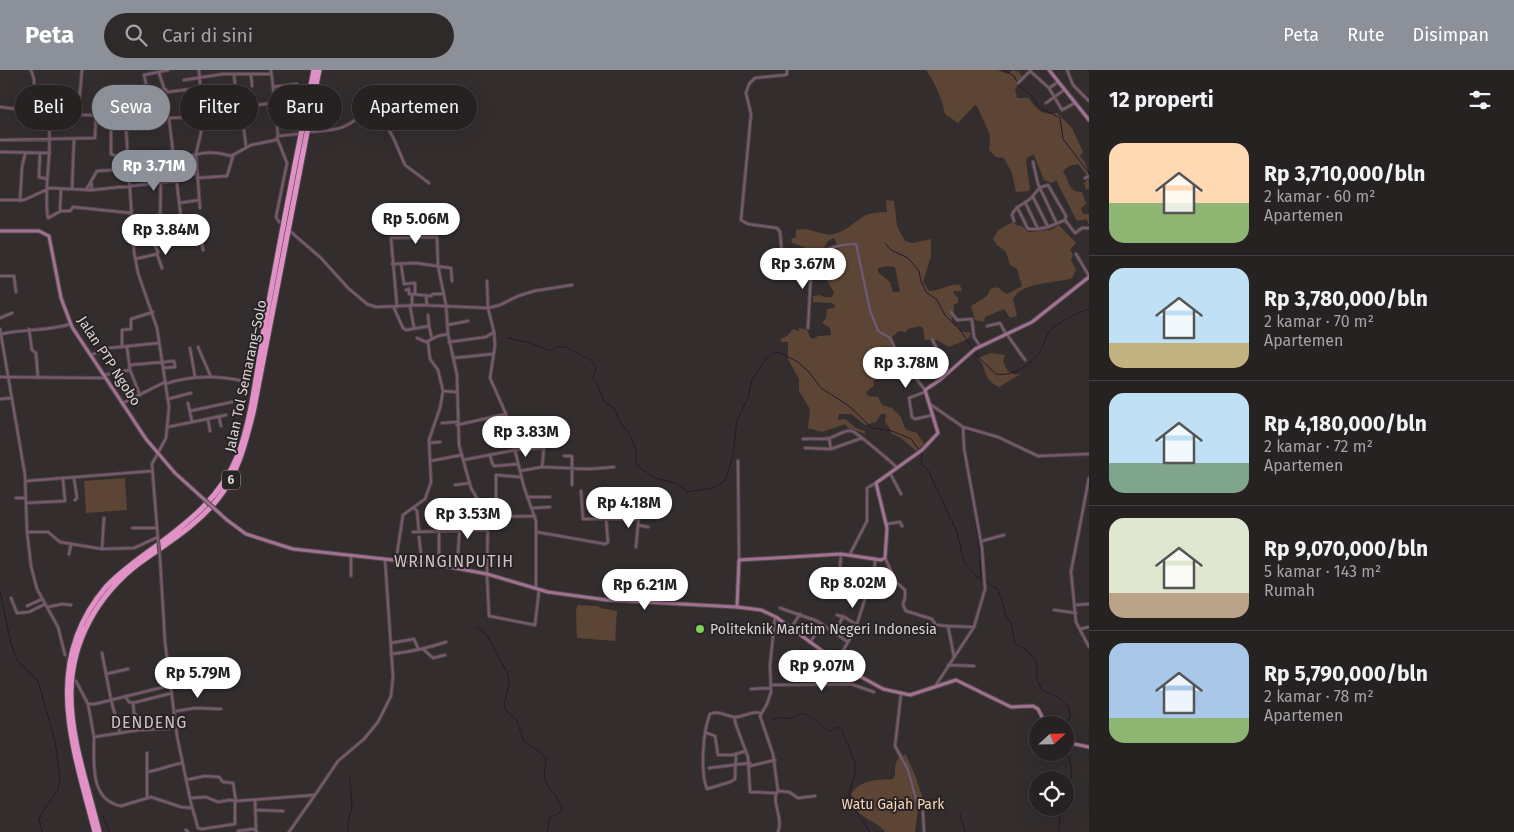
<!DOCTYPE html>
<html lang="id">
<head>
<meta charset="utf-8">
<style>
	:root { --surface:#262222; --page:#2e2a2a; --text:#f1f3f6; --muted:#a4a4a5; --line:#423f40; --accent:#8c9099 }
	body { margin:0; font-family:"Fira Sans",sans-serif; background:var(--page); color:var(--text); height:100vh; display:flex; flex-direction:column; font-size:19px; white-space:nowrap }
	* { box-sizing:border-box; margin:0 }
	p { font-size:16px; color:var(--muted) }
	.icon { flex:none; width:28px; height:28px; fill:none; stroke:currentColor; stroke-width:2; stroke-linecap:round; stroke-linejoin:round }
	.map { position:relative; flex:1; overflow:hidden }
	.sheet { display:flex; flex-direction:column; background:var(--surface); width:425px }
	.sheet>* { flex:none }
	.top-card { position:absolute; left:15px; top:15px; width:475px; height:45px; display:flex; gap:10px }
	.needle { width:32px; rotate:68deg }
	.fabs { position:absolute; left:1029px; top:646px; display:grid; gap:10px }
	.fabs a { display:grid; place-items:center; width:45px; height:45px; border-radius:50%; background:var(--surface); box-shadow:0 5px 20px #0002,0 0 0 1px var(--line); font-size:25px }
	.price { position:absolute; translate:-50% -42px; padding:0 11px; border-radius:18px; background:#fff; color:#222; font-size:16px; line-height:32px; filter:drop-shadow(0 1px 2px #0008) }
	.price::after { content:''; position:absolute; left:50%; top:30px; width:15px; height:11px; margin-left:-8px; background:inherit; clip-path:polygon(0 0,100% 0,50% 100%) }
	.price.selected { background:var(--accent); color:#fff }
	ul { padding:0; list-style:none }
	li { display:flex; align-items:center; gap:15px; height:125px; padding:0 20px }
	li+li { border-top:1px solid var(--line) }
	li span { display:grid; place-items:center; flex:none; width:140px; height:100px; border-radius:15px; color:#555 }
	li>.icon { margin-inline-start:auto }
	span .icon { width:60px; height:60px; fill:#fffc; stroke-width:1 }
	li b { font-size:21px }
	h2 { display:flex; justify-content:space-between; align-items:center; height:60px; padding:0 20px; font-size:21px }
	.pill { padding:0 18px; border-radius:22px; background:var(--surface); box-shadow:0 5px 20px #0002,0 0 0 1px var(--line); font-size:18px; line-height:45px }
	.pill.selected { background:var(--accent); color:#fff }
	header { display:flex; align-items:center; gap:30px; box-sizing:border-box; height:70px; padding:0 25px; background:var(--accent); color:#fff }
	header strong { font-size:24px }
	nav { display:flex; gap:28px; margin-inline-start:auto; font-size:18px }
	.search { width:350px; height:45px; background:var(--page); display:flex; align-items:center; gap:12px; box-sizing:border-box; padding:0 18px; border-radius:28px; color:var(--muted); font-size:19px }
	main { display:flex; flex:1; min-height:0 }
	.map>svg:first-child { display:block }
	.green { fill:#5c4534; fill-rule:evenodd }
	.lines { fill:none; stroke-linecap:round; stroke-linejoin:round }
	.stream { stroke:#281530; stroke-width:1 }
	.street-tunnel { stroke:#4c4647; stroke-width:2; stroke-dasharray:2 1; stroke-linecap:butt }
	.street-casing { stroke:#514b4c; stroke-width:4 }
	.secondary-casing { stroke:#514b4c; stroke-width:5 }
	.highway-casing { stroke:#514b4c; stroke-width:7 }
	.street { stroke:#7a596e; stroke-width:2 }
	.secondary { stroke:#a47092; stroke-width:3 }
	.highway { stroke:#e191c5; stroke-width:5 }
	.street-bridge-casing { stroke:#514b4c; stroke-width:4; stroke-linecap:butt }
	.secondary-bridge-casing { stroke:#514b4c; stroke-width:5; stroke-linecap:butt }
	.street-bridge { stroke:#7a596e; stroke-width:2 }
	.secondary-bridge { stroke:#a47092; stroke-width:3 }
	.poi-dot { fill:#7dd154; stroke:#292324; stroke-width:2 }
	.labels { text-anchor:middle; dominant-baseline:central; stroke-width:4; stroke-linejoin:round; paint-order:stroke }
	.shield { fill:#292324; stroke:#a49f9f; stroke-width:1 }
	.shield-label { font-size:12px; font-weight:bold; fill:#d8d4d4 }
	.street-label { font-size:14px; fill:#d8d4d4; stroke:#292324 }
	.poi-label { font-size:14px; fill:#d8d4d4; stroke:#292324; text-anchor:start }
	.park-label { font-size:14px; fill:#f8d6bc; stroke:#292324 }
	.quarter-label { font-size:16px; letter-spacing:1px; fill:#cbc3c4; stroke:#292324 }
</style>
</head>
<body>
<header>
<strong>Peta</strong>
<div class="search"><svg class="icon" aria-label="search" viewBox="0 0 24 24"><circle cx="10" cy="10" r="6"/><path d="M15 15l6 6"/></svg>Cari di sini</div>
<nav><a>Peta</a><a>Rute</a><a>Disimpan</a></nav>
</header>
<main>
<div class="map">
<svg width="1089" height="762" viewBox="0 0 1089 762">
	<rect width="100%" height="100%" fill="#332d2e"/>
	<path class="green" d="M926 0H997L1008 4 1013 0 1019 2 1022 7 1015 20 1017 28H1029C1037 40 1042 46 1057 43L1072 58 1083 82 1080 86C1089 95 1089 107 1089 119L1086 120 1084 113 1087 110 1086 104 1078 94 1069 96 1063 101C1070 111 1067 122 1082 122L1086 134 1081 138 1083 144H1089V154L1086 149 1077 151 1056 110 1052 113 1044 110 1034 85 1028 87 1026 91 1030 119 1029 121 1016 122 1012 103 1004 88 996 87 989 80 990 65 977 36 975 35 958 53 945 44C942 28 935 13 926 0Z
		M886 130 894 131 897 156 905 171 913 173 931 169V186L923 212 929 221C940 221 950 213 960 215L962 221H954L953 223 958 228V233L954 234V246L951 248 954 255 958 256 960 261 971 263 968 269 949 277 937 270H925L923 258 920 256 908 259 906 262 899 261 892 267 896 279 887 280 885 284 889 297 884 302 883 307 873 311 874 316 866 322 868 326 878 327 882 335 892 338 901 347 904 356 907 360 917 363 924 374 916 381 901 368 891 363 889 357 885 352 886 344H881L876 352 865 355 851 344H839L838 350 845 349 856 358 865 361V364L848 358 845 354 822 362 808 358 810 339 799 321V309L788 289V272H782L780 269 787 266 793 259 799 261V258L807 260 810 267 813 269 818 266 831 265 830 258 822 253 826 248 827 239 834 238 835 235 831 233 813 232V226L820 225 824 227H832L834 222 827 211 830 202 827 199V195L830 194 838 198 844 190 843 185H840L835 169 833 168 827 172 825 177 804 185V177L792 173 791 169 796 167V160C809 156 822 167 834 164 846 161 852 154 861 148 868 142 878 143 887 142ZM888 196 895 197 900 222H893L890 212 878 202V198Z
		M1013 152 1016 155 1022 156 1028 162 1051 160 1059 155 1076 173 1070 180 1073 185 1071 190 1076 200 1072 208C1056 214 1022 211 1013 229L1017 246 1010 248 1004 239 985 247 984 252 975 250 971 236 987 226 990 219 998 217 1003 222 1007 224 1022 216 1017 199 1010 195 1006 182 997 175 993 169 998 160Z
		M991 283 1005 285 1003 291 1007 300 1015 305 1022 303 999 317C981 308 989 301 978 288Z
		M125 408 127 440 86 443 84 411Z
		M578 535 598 536 600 538 617 541 615 571 577 568 576 540Z
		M906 685 915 705 924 732 918 739 915 762H885C874 746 850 749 852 723 861 709 878 710 893 709L895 705C895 696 894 687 906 685Z"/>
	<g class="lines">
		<path class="stream" d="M1004 0 1014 6 1019 16 1031 25 1039 37 1060 48 1063 69 1089 103
			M885 173 891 180 908 188 919 201 921 211 926 222 937 230 945 245 961 261 978 287 996 304C1011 307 1031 295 1039 283 1044 277 1045 268 1049 262 1054 255 1080 241 1089 239
			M508 268 531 273 550 281 556 277H566L591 290 596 297 593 308 598 316 604 331 614 338 619 350 629 364 636 379V391L639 397 655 408 676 413 687 422 712 418 725 411 733 385 737 350 748 328 752 310 764 291 771 284 779 282 798 292 809 302 821 318 849 336 872 358 892 361 911 369 922 384 921 394 928 400 957 462 964 492 977 507 996 518 1001 526 1005 544 1011 553 1015 573 1019 576 1026 579 1035 590 1037 597V610L1042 620 1058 627 1069 637 1070 647 1065 656
			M958 354 961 358 963 371
			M965 360 995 367 1040 387 1072 386
			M963 378 966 391
			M968 407 979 474 981 507
			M0 521 11 574 17 590 38 611 55 671 60 707 58 720 43 741 39 749 42 762
			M477 558 487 565 508 604 509 614 504 634 505 639 517 651 524 672 539 681 546 688C546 695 543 703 545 709 547 720 558 724 562 739L558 744 550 747 547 762
			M773 650 780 647 788 649 803 643C815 647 820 657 831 661L838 657 842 661 855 692V704L849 723 850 732 870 762
			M1065 679C1072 694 1075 707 1065 721
			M1056 738 1060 750 1058 762
			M960 744 965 762
			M103 746 109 762
			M348 762V752L352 737 350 708"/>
		<path class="street-tunnel" d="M65 585 69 593"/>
		<g class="street-casing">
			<path id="street" d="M31 0 34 9 35 41
				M199 0 203 54 196 84 200 138
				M787 0V4L785 5 755 8 749 14 746 23 751 44 741 150 748 154 777 158 780 162 782 184 787 188C811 189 832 173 856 174L870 240 878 261 890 268 898 285 925 320
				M1067 0 1073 15 1089 31
				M1030 1 1049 18 1058 12
				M159 3 164 18 168 22 200 18
				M234 4 237 36
				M251 4 252 16
				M184 10 223 4H271
				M1018 13 1031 0
				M273 17 297 14
				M1049 18 1062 40 1075 33
				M149 24 126 26 124 28 134 182 138 203 157 258 169 337 166 368 152 394 158 470
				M1046 33 1064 20
				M241 36 246 76
				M0 37 58 44 169 48 198 47 237 37 275 33 271 0
				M78 45 82 0
				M148 48 150 31 144 5 168 0
				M169 49 182 156 206 155
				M32 55H48L49 58C52 88 43 118 48 148L61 141H70L73 137 131 143
				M125 57 143 59
				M310 62C320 61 333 61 343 57 354 53 363 41 376 43L381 47 393 67 405 95 429 113
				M278 66 298 64
				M277 68 287 93 276 147 279 152
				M0 70 95 68 96 45
				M0 82 50 83
				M40 83 39 107 47 109
				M114 85 111 84V60L115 45
				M1033 92 1038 114 1056 152
				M128 97C144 95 160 94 175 90 200 84 205 79 231 86L251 75 276 70 278 66 275 33 287 32
				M177 106 197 104
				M197 108 227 106 233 86
				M1085 108 1089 106
				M91 111 92 120
				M72 119 74 69
				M86 120 97 101 128 99
				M1033 127 1048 157 1065 150
				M0 130H24L50 118 92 120 177 111
				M20 131 22 97 25 84
				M1025 132 1038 159 1048 157
				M179 133 199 130
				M1017 137 1028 159H1038
				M60 141 61 119
				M132 149 180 148
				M1014 151 1012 145C1015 136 1023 135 1030 129 1038 122 1035 118 1048 115L1066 146 1065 150 1075 163 1082 158H1089
				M199 156 203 180
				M169 158 182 156
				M291 162 321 188 348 218 367 234 376 237 421 235 488 238 500 235 518 226 534 221 572 215
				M157 184 162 198
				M1076 184 1089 206
				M135 189 157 184 158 182 154 174 164 173V164L161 163 160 159 161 92
				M392 194 415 193 451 198 452 211
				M401 194 404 214 415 213V224
				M0 206H14L16 222
				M406 220 409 219V224H412
				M426 226 427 235
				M410 236 414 258
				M412 236V224L431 226 433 224H444
				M397 237 391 168 437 167 438 196 446 235 448 264 457 305 459 375 471 418 488 447 487 504 489 546 535 555 539 520
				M394 238 403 258 406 260 429 256 432 269
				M951 242 957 250 972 249
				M428 245 429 256
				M0 248 12 243
				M972 251 974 267 980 276
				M447 255 468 251
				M987 256 1000 253 1006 264
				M808 258 812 184
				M0 259 25 405 27 462 31 496 37 519 58 557 65 585
				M29 259 32 280 36 283 38 308
				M494 262 495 276 490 308 506 344 524 417 536 451V517
				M1006 263 1025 290
				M2 264C25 259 48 261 71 254
				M417 268 426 272 438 266 448 264
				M932 269 949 303
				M449 272 486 267 494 262 488 238 487 211
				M122 277V260L131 259V249L153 242
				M127 277 130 300 140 325
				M198 277 211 307
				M190 278 195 307
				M91 285 109 278 159 273
				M453 288 493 284
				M130 295 174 291 175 297 163 298
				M104 305 130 300
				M0 307 105 308
				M165 314C191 305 216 305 243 311
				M443 321 457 322
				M925 322 909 328 912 347 915 349 933 345
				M0 329 11 328
				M168 329 191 323
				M123 333 165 312
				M188 333 192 352
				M930 334 963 357 998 367 1038 386 1089 384
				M190 341 232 332
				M219 347 221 356
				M208 349 210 361
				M442 353 457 352
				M508 353 543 356 546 358 542 397
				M457 355 506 344
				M168 357 226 345
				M829 368 831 379
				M803 369C811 368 822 370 830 368 836 366 846 359 852 361 856 362 894 394 897 398
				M429 373 440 372
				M805 378 831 379 862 368
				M490 385 492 393 494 396 518 394
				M564 386H572V415
				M463 390 515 380 543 378
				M430 391 462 385
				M738 391 739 489
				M520 401 542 397 590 399 614 397
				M890 403 901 424
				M74 408 77 428 75 430
				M1089 408 1071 502 1076 552 1089 577
				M26 411 152 401
				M455 415 470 413
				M581 421 583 449H606
				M527 427H550
				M16 428H26
				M26 433 65 431 63 409
				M480 433 496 430V405L521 407
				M414 438 417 441 419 462
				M532 438 550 437
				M488 447 535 446
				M887 454 900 452 902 456
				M638 455 648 457
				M132 458H157
				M439 458V495
				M27 462H48L60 472 102 479 134 478 158 467
				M413 462 487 460
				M537 462 605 474 608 472 606 449H638
				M419 467 422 493
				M982 471 1004 465
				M636 477 639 444
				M102 479 104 448
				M69 484 71 474
				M850 484 867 451V418L876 413
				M351 485V506
				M160 488 165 572 177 666 191 733 198 758 202 759 235 754V732L237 731 315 725 338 691 364 669 378 652 391 626 393 607 385 489
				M885 488 896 512 905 520V527L903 535 906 541 932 549 936 555 948 556 954 587
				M396 490 403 445 425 429 431 412 429 370 440 338 443 321 438 300 430 289 428 272
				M457 498 461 437 464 434
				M840 517 839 511 841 484
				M11 528 17 543 29 542 45 534
				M1075 535 1089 534
				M27 536 42 529
				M48 537 62 534 71 535
				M780 538 817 551 848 572
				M1054 540 1076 543
				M837 545 846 548 857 555
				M843 546 839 555 843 559
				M775 548 770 595 771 622 767 634 760 646 773 684 778 721C770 730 784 748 778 762
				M948 556 973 557
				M791 558 800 544
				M1080 559 1089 557
				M811 571 822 554
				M391 573 414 569 418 578
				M423 579 433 588 445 585
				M102 583 111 630 120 663
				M391 584C410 582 428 578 446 572
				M837 591 855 560 865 529 874 515 875 489
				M948 595 974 596
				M106 604 128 599
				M76 611 88 634H95L192 610 196 600 202 599
				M771 615 851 614 874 622
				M936 615 974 557 985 519 982 478 964 378 963 357
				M751 619 771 618
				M901 624 895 676 908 700 918 736
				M125 626 129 632 133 633
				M88 634 94 667 139 660 177 658
				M177 641 195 638 221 639
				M734 647 736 655 748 687 750 722 776 723
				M139 660 136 645 134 643 133 633 172 623
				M707 663 715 666 718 685H732L746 681
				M94 667C94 691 89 730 121 736L151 727 181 737 192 738
				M147 683V727
				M736 684 735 709 730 712 707 719C700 702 703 661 710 644 719 640 725 646 734 647 743 648 751 640 761 643
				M750 696 775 690
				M709 698 750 693
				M147 702C160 700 170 695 182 693
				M186 710 205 706 219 707 223 712 233 713 236 731 230 730 218 732 206 727 190 728
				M778 721 789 722 798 728 815 726
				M255 730 256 760
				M255 740 283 741
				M923 742 924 762
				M186 760 188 762
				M238 761 254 759 257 762
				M289 762 315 725"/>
		</g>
		<g class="secondary-casing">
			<path id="secondary" d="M1049 0 1089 50
				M0 161H39L49 166 61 228 72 257 146 369 175 403
				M227 450 246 464 293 479 439 495 487 504 548 522 607 530 737 537 761 540 776 547 847 599 883 619 910 625 956 610 1011 637 1033 636 1038 639 1046 655
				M737 537 739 490 841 484 881 490 885 488 887 458 876 413 922 380 938 363 925 320 940 310 975 279 1032 252 1089 207
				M1065 672 1089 677"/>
		</g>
		<g class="highway-casing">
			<path id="highway" d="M95 762C73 677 41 593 106 517 120 502 138 489 155 477 190 451 221 427 238 385 253 346 258 290 266 248 281 166 297 83 314 0
				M99 762C88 716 70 668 71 621 72 570 98 525 138 494 165 474 195 457 217 430 238 404 245 374 253 343L319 0"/>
		</g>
		<use href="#street" class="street"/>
		<use href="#secondary" class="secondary"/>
		<use href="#highway" class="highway"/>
		<g class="street-bridge-casing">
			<path id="street-bridge" d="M158 470 160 488"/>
		</g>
		<g class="secondary-bridge-casing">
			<path id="secondary-bridge" d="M175 403 227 450"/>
		</g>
		<use href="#street-bridge" class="street-bridge"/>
		<use href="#secondary-bridge" class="secondary-bridge"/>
	</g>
	<circle class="poi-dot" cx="700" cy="559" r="5"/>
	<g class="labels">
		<rect class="shield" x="222" y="400.5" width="18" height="19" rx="4"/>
		<g class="shield-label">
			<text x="231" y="410">6</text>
		</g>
		<g class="street-label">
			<text transform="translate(109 291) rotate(57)">Jalan PTP Ngobo</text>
			<text transform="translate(246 306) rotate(-78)">Jalan Tol Semarang–Solo</text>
		</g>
		<g class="poi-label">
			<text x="710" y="559">Politeknik Maritim Negeri Indonesia</text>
		</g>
		<g class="park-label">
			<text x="893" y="734">Watu Gajah Park</text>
		</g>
		<g class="quarter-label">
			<text x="454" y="491">WRINGINPUTIH</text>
			<text x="149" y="652">DENDENG</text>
		</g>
	</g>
</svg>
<div class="fabs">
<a><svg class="needle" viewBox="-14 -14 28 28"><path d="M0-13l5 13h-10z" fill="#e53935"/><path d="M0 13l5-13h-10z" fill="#a4a4a5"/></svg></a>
<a><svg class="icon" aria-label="locate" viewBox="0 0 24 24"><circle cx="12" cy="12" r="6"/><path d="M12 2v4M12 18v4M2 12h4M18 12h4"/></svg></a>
</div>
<b class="price selected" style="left:154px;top:122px">Rp 3.71M</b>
<b class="price" style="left:416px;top:175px">Rp 5.06M</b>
<b class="price" style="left:166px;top:186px">Rp 3.84M</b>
<b class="price" style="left:803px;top:220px">Rp 3.67M</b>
<b class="price" style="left:906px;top:319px">Rp 3.78M</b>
<b class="price" style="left:526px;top:388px">Rp 3.83M</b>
<b class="price" style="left:629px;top:459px">Rp 4.18M</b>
<b class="price" style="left:468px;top:470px">Rp 3.53M</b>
<b class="price" style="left:853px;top:539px">Rp 8.02M</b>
<b class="price" style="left:645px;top:541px">Rp 6.21M</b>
<b class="price" style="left:822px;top:622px">Rp 9.07M</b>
<b class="price" style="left:198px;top:629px">Rp 5.79M</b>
<div class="top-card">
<a class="pill">Beli</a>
<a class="pill selected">Sewa</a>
<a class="pill">Filter</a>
<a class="pill">Baru</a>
<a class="pill">Apartemen</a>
</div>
</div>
<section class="sheet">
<h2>12 properti<svg class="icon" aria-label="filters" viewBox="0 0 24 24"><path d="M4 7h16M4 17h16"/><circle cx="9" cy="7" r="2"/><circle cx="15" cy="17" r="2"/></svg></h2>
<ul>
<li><span style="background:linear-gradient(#ffd9b3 60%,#8fb573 0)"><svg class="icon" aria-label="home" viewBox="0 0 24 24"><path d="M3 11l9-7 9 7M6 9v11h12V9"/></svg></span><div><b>Rp 3,710,000/bln</b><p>2 kamar · 60 m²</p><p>Apartemen</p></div></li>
<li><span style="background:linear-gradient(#bfe0f5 75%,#c2b280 0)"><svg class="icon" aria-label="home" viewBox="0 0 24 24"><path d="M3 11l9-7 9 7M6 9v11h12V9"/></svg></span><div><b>Rp 3,780,000/bln</b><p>2 kamar · 70 m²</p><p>Apartemen</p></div></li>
<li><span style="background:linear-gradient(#bfe0f5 70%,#7fa58c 0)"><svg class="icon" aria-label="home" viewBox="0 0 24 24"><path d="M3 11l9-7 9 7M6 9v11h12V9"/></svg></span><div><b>Rp 4,180,000/bln</b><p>2 kamar · 72 m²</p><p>Apartemen</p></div></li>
<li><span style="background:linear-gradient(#dfe7d0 75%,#b9a48a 0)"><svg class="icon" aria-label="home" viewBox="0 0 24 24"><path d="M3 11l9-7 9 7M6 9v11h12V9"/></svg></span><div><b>Rp 9,070,000/bln</b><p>5 kamar · 143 m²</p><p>Rumah</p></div></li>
<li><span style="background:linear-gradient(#a9c7e8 75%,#8fb573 0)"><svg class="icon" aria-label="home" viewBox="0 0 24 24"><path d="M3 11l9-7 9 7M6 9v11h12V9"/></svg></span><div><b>Rp 5,790,000/bln</b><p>2 kamar · 78 m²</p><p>Apartemen</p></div></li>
</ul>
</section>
</main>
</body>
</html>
